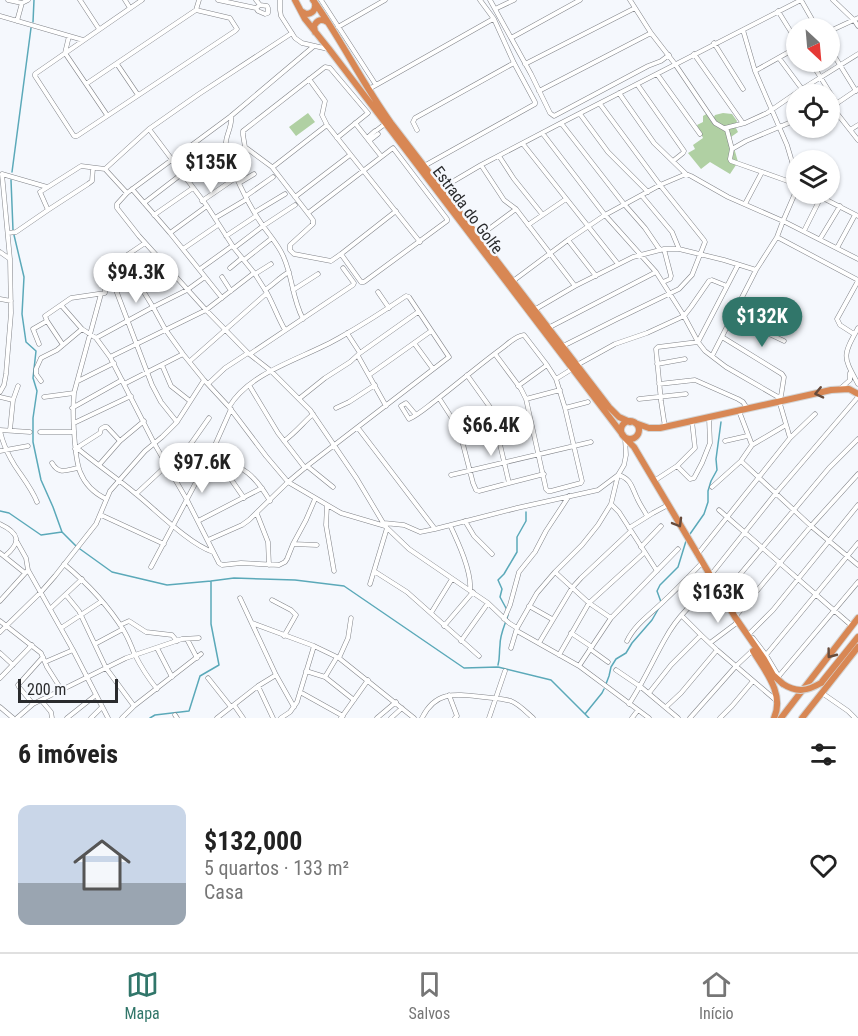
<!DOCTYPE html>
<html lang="pt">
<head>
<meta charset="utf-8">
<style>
	:root { --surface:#fff; --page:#f6f6f6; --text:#222; --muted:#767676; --line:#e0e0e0; --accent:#31766a }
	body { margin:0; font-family:"Roboto Condensed",sans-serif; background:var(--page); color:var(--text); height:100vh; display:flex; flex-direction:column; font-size:22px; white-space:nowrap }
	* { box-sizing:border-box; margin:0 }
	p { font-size:20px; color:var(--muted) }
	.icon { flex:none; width:33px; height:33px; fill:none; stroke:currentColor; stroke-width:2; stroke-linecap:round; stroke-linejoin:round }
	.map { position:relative; height:718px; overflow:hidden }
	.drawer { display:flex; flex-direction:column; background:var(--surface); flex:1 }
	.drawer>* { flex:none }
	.needle { width:39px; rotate:154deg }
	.controls { position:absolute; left:786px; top:18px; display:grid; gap:12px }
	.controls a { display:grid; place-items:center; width:54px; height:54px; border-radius:50%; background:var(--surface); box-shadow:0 2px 4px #0004; font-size:30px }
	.scale { position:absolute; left:18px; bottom:15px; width:100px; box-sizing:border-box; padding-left:6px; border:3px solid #2a2b2d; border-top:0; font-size:16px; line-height:21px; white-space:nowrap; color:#2a2b2d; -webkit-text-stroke:4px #f5f8fd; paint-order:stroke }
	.price { position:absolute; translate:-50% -51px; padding:0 14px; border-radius:21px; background:#fff; color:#222; font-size:20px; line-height:39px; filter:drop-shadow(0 2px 3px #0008) }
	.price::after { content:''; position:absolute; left:50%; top:36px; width:18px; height:14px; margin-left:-9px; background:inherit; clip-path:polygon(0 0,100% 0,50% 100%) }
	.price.active { background:var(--accent); color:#fff }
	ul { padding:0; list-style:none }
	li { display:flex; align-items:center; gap:18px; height:150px; padding:0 18px }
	li span { display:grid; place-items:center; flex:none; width:168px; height:120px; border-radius:12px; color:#555 }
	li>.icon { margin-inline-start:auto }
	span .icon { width:72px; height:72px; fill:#fffc; stroke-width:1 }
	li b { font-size:26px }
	h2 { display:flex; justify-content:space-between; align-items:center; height:72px; padding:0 18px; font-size:26px }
	.dock { display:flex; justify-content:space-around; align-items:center; height:84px; border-top:2px solid var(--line); background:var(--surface); font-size:16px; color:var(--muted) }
	.dock a { display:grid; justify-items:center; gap:3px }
	.dock .active { color:var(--accent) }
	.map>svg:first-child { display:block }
	.green { fill:#b0d0a3 }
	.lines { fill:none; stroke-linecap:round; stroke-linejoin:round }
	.stream { stroke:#5ba9b9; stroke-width:1.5 }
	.minor-casing { stroke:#818388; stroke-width:5 }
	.trunk-casing { stroke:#d4d5d5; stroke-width:8 }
	.minor { stroke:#fff; stroke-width:4 }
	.trunk { stroke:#d88754; stroke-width:6 }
	.trunk-bridge-casing { stroke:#d4d5d5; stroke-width:8; stroke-linecap:butt }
	.trunk-bridge { stroke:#d88754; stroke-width:6 }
	.oneway { stroke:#674b3b }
	.labels { text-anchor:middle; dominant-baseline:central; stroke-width:5; stroke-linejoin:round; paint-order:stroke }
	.street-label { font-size:16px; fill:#2a2b2d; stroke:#f5f8fd }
</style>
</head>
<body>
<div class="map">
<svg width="858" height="718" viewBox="0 0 858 718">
	<rect width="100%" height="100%" fill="#f5f8fd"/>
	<path class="green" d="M308 113 315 122 296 136 289 127Z
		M708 113 714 117 715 115 723 113 732 114 737 121 735 126 738 132 731 137 738 162 730 174 710 162 701 169 688 153 695 149 693 145 703 138 697 125 703 122V116Z"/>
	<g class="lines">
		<path class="stream" d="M33 22 34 0
			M12 172 31 28
			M11 180 13 230
			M14 235 24 277 22 314 26 342 36 351 33 378 37 391 33 418V442L41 480 53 507 62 532
			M0 511 9 513 41 535 62 532 76 546
			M690 534 704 514 708 502V491L711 481 717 470 716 459 721 422
			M80 549 112 572 167 585 211 581V624L219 665 200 676 189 711 155 715 150 718
			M211 581 234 578 295 580 344 586 464 668 498 667 551 680 589 718
			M661 602 657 591 660 585 678 567 686 541
			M507 610 500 597 502 589 498 580 504 574 517 552V537L526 521V512
			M498 665C500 658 499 653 500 645 500 634 505 625 508 615
			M606 684 609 676 611 667 616 659 626 653 632 643 652 620 660 606
			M585 714 602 693 604 689"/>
		<g class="minor-casing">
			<path id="minor" d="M8 0 22 3 28 0
				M80 0 99 29
				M125 0 130 8
				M218 0 256 8
				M256 0 260 5 267 6 268 8V13L265 14 258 11 256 8 260 5
				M280 0V10L281 16 295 38 302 43 328 49
				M321 0 376 85
				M490 0 531 74 550 113 554 116 648 66 661 61 669 55
				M630 0 651 33 675 64 715 123 727 130 732 149 730 159 731 161 796 184
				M801 0 817 28
				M833 0 854 20 858 26
				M495 9 514 0
				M196 10 199 0
				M778 11 796 40
				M0 16 83 40
				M17 21 22 3
				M338 27 385 0
				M743 30 755 71 787 145 796 175
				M830 31 858 18
				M69 36 65 53 107 115
				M511 38 580 0
				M714 43 743 89
				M314 46 231 116 127 193 117 204V208L139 236 206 310 248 353 271 371 310 410 357 479 385 526 409 549 488 603 509 623 517 628
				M830 49 856 91
				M694 54 742 122
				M779 58 802 89
				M811 62 837 104
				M117 64 138 95
				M525 64 635 8
				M755 71 796 48
				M657 74 700 134
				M309 79 325 101 322 115 327 125 420 242
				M86 84 196 10 230 18 237 29 235 31 77 136H74L35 76V74L142 0
				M637 84 684 151 683 153 673 161
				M369 89 493 19
				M539 91 651 33
				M619 93 654 143 686 174 691 176 728 197 783 221 858 259
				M832 107 858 140
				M830 108 858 89
				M580 114 608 152 648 192
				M231 116C233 127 224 137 226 147 231 170 248 204 261 223 269 235 279 245 284 258 293 279 292 298 303 319
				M355 123 381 156
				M561 123 624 204 645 228 660 250
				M725 128 745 123 767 113 802 89 858 54
				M149 129 207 206 234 248 255 274 267 293 190 361
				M377 130 385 124
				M417 130 413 122 415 118 514 63
				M850 130 858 125
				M543 134 605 215 656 272 684 316 698 342 705 351 726 367 778 397 790 438
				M337 138 368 113 330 68 325 67 243 131V135L245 147 272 167 313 220V224L290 245V250L294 254 331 261 341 254 396 211
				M367 138 375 131
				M369 141 378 134
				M523 144 618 264
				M732 149 746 141 796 120
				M499 156 514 179 542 214
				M481 165 504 200 516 209 575 286
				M424 166 535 104V102L514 63 494 19 480 0
				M273 167 327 125
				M93 168 92 181 88 184 48 210 40 192 81 166 105 169 127 193
				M234 168 247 158
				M105 169 149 129 199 94 292 33
				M2 174 47 187
				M188 181 228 155
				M239 183 254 174
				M442 188 481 165 561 123 801 0
				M132 189 170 233 222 298
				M815 194 858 216
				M246 196 273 177
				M642 196 672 232 679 249
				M295 197 350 155
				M202 201 237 177
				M144 203 183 173
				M745 204 762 172
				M255 212 285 194
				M308 213 393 148 447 219V221L364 282H361L341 254
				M154 215 193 188
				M215 218 247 199
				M528 225 566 199
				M804 231 821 197
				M8 233 16 232 48 210
				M170 233 207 206
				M226 236 256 216
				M478 237 516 209
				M777 237 858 280
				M820 239 840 206
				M568 240 596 276
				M234 248 263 226 295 205
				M837 248 855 215
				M183 249 218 225
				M0 252 10 259
				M123 258 153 307 165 329 183 354 204 380 229 407 266 456 288 482 341 513 385 526
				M244 260 272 238
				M230 268 242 258
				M200 269 232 246
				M104 274 107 273 111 277 152 385 161 402 177 422
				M255 274 271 264
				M222 277 231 291
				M513 281 568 240 605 215 660 185 686 174
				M663 282 670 279 671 276 664 249
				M265 290C274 284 280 277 289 272
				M293 290 318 274
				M378 292 389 308
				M267 293C274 306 278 318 285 330
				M101 294 74 393C73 406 73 418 74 431 76 460 76 484 106 499
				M0 299 11 301
				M61 305 82 329 96 338 110 357 154 443 187 500 219 563 222 565 241 563 279 565 285 562 287 559 293 544 306 520 315 499
				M534 310 575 286 633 257 664 249H679L724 260 756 270
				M732 316 784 341
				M548 328 656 272
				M858 328C842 357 843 356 858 384
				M347 333 360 353
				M854 334 840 325 837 319 858 281
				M722 337 782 374 784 377 781 396 778 397
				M96 338 153 307 187 290 205 277
				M414 343 433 369
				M39 344 33 329 47 321
				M63 345 47 321 45 316 71 298 105 293V270L145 243
				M563 346 617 319 679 289 692 275 705 242 704 240 660 185 600 104
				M250 354 353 285 354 283 343 268
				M358 356 386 406
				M712 356 756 270 777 237 783 221 796 191
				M110 357 206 310 254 273
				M657 364 685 359
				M162 365 171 386 190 401
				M577 365 615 344 647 333 684 316 691 307 709 281 712 280 727 286
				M369 375 431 331
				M467 375 492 410 509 483 544 474
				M556 379 572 369
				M41 381 36 374V369L41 358 57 350 82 329
				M78 381 114 363
				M124 384 183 354
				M208 384 225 368 248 353
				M659 384 695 380 738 399 743 402 747 408
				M249 385 278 433 305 468
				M518 386 547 365
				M841 388 850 380V373
				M0 392 4 385 6 374 11 313 10 259 2 174
				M0 397 13 400
				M44 397 74 393
				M300 398 325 378 350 362 360 353 418 312
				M439 398 459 429 473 483 476 490 479 491 509 483
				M526 399 560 390
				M639 399 686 394
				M72 408 122 380
				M336 408 349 402 375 385
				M565 408 588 402
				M739 411 752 445
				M416 415 406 403 401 406 409 419C418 415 427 407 435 401 457 384 478 366 501 349 508 344 515 336 524 335L547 365 556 379 565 408 582 481 581 483 551 491H548L546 489 526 399 521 389 495 354
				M74 423 131 396
				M665 427 661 401 656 349 658 347 698 342 738 265
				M358 428 435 529 517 508 598 490 618 475C631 478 632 488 637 498 640 505 644 510 647 516
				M0 430 30 432
				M10 430 13 400 18 386
				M0 431C3 444 8 455 15 466 23 478 32 489 37 502
				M40 432H74
				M284 441C295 433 303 423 313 414
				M725 441 747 436
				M77 448C96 464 117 478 136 494 156 510 189 544 213 552
				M75 449 100 433 101 429 104 427H107L120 441
				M0 451 28 446
				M211 454C242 468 252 470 270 501
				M207 461 228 475 244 498
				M741 461 811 526 858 565
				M52 463C59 475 66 470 78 468
				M99 465 120 441 144 421
				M307 466 333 487
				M677 466 690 479 694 478 702 463 710 443 709 418
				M451 475 591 442
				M654 481 677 466 695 448 692 421
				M712 487 741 461 752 445 786 425
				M136 494 166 466 175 462 183 455 209 418
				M611 504 619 512 657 571
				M327 506 326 525 334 571
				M719 510 852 626
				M257 514 268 542 269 565
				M101 515 164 544
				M198 521 262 488
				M465 521 474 536 492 554
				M384 523 404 525 420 532 435 529
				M0 524C19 533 22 542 5 556
				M450 525C458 542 472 572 470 590
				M629 528 653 513 668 505
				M208 540 242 525 249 520 288 482 307 466 449 357 409 297 406 296C384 311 362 325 339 338 305 358 250 371 229 407
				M17 542 26 558 28 570 73 650 108 718
				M293 544 317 545
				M641 547 661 526
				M0 553 25 573
				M697 555 790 438 815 414
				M64 564C87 583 108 605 124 631 128 638 131 645 134 653 140 665 148 678 157 689
				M151 567 211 454 231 409
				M374 571 407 592 479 656
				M555 572 589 603 611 618
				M710 576 776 493 858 397
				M370 584 387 528
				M66 595 79 611 106 668 134 706
				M722 596 829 468 858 439
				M240 598 276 675 294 707
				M272 600 291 610 296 615 284 636
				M0 601 28 570
				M529 606 552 619
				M50 609 82 579
				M431 613 452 579
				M682 616 701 635
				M735 617 811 526 858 474
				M504 619 510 605 519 572 535 552 546 531 569 496
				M0 621 41 653 47 667 61 689
				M252 623 314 646 339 658 414 718
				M120 625 129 621 146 632 172 635 177 641
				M444 626 473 592
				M61 628 102 601
				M517 631 579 666 649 718
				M0 632 41 592 55 576 96 524 110 491 145 451 162 437 177 422 204 380
				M571 633 592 647
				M749 634 773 610 858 505
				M753 638 766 655 778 675 779 676 858 582
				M187 639 197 658
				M461 641 488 603
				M627 641C635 624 652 613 665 600 678 588 690 575 702 563
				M539 643 572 588 581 578 631 531
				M710 643 738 622
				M95 644 123 629
				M157 648 172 677
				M511 648 517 628 537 593 555 572 582 545 598 525 611 504 618 475 624 465 626 455 625 438
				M590 649 608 662
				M0 653 13 665
				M559 655 589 603 644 553
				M766 655 858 543
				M339 658 348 638 351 618
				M45 662 73 650
				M579 666 611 618 678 549
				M616 670 641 687 678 718
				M306 671 325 677 354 700
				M325 677 337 657
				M0 678 32 645
				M208 678 231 707
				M258 686 273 718
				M300 692 343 716
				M649 693 671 665 701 635 717 650 778 702
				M822 693 848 711 855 718
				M449 695 457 716 455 718
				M41 700 51 712 52 718
				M33 704 19 687 18 685 43 657
				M629 704C643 683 653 660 665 639 677 617 695 599 716 586
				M234 705 243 718
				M0 707 13 718
				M666 707 681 693 717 650
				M175 715 177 718
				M17 718 33 704 126 658 182 639 199 638
				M67 718 96 695
				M91 718 102 707
				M122 718 134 706 201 654
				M217 718 258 686 276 675
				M281 718 290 712 297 702 314 646
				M341 718 368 680
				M377 718 396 702
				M391 718 402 708
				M422 718C436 690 456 694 483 697 492 698 501 698 511 701 519 704 526 712 533 718
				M489 718 505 671
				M632 718 638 710
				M690 718 736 666 752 651
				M720 718 732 706 753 681"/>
		</g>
		<g class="trunk-casing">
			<path id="trunk" d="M295 0 305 19 329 49 623 435
				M313 0C341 39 362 83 391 123L609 407 619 417 630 422
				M301 11 306 14C312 14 316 10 315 4
				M315 32 314 26C317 20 322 18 327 22
				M621 430a9 9 0 1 1 18 0a9 9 0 1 1-18 0Z
				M635 423 649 428H660L831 390 849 389 858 394
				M625 438 634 447 735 617 764 659 773 675 783 684
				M753 651C765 671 785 694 774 718
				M821 683 858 637
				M781 718 858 618
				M802 718 858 647"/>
		</g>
		<use href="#minor" class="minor"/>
		<use href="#trunk" class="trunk"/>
		<g class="trunk-bridge-casing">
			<path id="trunk-bridge" d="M783 684C797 693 807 691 821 683"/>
		</g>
		<use href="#trunk-bridge" class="trunk-bridge"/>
	</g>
	<defs><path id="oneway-chevron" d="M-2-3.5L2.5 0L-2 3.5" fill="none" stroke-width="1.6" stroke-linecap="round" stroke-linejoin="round" transform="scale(1.5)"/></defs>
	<g class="oneway">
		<use href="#oneway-chevron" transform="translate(819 393) rotate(167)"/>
		<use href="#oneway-chevron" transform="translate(678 523) rotate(60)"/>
		<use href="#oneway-chevron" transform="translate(831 654) rotate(127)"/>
	</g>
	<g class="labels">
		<g class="street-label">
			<text transform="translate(468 210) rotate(53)">Estrada do Golfe</text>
		</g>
	</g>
</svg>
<div class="controls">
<a><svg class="needle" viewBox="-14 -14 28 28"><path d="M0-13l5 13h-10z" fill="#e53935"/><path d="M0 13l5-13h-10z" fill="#767676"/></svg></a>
<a><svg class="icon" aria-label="locate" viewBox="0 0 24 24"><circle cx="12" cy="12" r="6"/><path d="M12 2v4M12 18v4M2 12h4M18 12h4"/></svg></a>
<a><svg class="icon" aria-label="layers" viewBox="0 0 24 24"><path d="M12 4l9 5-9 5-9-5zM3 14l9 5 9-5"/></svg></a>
</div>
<div class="scale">200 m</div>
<b class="price" style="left:211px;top:194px">$135K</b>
<b class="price" style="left:136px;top:304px">$94.3K</b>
<b class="price active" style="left:762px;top:348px">$132K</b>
<b class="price" style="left:491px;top:457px">$66.4K</b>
<b class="price" style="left:202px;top:494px">$97.6K</b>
<b class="price" style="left:718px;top:624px">$163K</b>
</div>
<section class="drawer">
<h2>6 imóveis<svg class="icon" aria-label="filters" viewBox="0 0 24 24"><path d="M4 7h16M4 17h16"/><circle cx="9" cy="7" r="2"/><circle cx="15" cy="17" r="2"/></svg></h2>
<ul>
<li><span style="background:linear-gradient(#c9d6e8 65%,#9aa5b1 0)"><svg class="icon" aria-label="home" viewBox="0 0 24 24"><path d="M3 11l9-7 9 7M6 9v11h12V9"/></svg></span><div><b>$132,000</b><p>5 quartos · 133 m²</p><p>Casa</p></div><svg class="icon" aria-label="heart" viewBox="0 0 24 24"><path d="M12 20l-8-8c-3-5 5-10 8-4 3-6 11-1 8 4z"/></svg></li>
</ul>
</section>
<nav class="dock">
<a class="active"><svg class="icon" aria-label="map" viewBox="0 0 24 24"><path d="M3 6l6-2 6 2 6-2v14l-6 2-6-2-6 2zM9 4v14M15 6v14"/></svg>Mapa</a>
<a><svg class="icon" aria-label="saved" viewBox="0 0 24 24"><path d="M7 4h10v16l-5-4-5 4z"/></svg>Salvos</a>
<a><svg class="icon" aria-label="home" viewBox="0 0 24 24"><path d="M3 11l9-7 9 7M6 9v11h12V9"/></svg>Início</a>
</nav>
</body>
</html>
